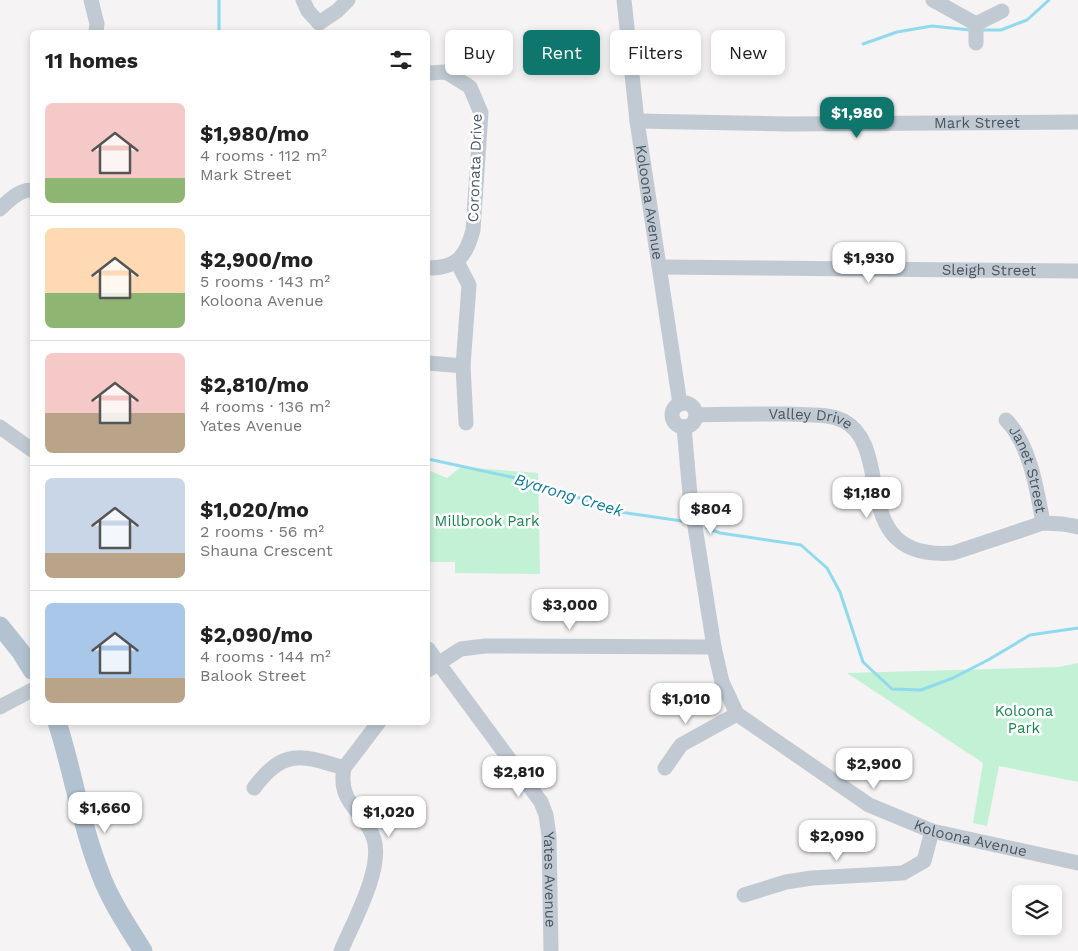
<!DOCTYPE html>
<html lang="en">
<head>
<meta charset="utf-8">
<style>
	:root { --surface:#fff; --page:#f6f6f6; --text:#222; --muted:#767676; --line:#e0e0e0; --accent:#0f766e }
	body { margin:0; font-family:"Work Sans",sans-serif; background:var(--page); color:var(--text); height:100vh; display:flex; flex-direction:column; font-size:19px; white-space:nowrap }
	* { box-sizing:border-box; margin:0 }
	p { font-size:16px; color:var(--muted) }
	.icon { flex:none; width:28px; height:28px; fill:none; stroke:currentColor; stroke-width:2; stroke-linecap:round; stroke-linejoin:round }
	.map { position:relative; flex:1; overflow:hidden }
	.panel { position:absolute; left:30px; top:30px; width:400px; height:695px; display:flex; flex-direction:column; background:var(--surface); border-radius:8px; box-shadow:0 2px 8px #0003 }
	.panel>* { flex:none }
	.hud { position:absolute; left:445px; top:30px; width:475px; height:45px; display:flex; gap:10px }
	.buttons { position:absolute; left:1012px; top:885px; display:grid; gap:10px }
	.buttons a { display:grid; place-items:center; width:50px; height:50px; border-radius:8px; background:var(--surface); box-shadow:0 2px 8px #0003; font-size:25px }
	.price { position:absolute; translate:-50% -42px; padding:0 11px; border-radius:10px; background:#fff; color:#222; font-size:16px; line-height:32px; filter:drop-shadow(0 1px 2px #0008) }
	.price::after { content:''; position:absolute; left:50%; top:30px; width:15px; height:11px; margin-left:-8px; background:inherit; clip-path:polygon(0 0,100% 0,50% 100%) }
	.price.current { background:var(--accent); color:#fff }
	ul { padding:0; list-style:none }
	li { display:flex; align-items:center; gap:15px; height:125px; padding:0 15px }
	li+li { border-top:1px solid var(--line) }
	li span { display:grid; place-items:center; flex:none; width:140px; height:100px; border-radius:8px; color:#555 }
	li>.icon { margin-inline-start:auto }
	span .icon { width:60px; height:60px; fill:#fffc; stroke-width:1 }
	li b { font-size:21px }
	h2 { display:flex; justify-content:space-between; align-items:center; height:60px; padding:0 15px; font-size:21px }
	.tag { padding:0 18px; border-radius:8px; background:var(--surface); box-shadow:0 2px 8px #0003; font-size:18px; line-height:45px }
	.tag.current { background:var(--accent); color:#fff }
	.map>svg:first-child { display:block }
	.green { fill:#c3f1d5 }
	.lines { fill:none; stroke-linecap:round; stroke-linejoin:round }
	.stream { stroke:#90daee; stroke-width:3 }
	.minor { stroke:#c1cad2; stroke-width:15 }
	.major { stroke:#b3c2d1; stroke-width:19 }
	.labels { text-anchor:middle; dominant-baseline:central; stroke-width:5; stroke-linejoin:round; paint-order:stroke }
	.street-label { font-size:15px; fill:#4a5661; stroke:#fff }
	.park-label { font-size:15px; fill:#17864f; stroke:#fff }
	.water-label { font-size:16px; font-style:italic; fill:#0c7c9b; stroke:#fff }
</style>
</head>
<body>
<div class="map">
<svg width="1078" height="951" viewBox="0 0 1078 951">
	<rect width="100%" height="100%" fill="#f5f3f3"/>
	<path class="green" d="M461 467 538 473 540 574 455 573V562H428V470L447 478Z
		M1078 663V782L999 766 987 826 973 823 983 763 847 673 1059 667Z"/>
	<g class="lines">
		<path class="stream" d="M219 0V32
			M979 30H1001L1027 20 1049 0
			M863 44 897 32 932 26 970 30
			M428 459 543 484 613 511 682 521
			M707 528 720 533 801 545 827 568 840 592 863 662 892 689 921 690 953 678 988 660 1030 635 1078 628"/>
		<g class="minor">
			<path d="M91 0 97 24 96 32"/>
			<path d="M303 0 308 11 319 23"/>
			<path id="s1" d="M624 0 637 121 680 404"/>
			<path d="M933 0 976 24V43"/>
			<path d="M319 23 337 11 348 0"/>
			<path d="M976 24 1002 11"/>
			<path d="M428 73 446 72 470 87 481 113 473 230C466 257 457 268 428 268"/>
			<path id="s2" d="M637 121 788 124 1078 122"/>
			<path d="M0 209C8 201 20 189 32 190"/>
			<path d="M457 262 469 285 463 366 466 423"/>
			<path id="s3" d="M660 267 1078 271"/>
			<path d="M428 363 463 366"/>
			<circle cx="684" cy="415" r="12"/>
			<path id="s4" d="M696 415C726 414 757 414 788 414 805 415 828 413 844 421 896 449 846 561 953 553L1043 523 1063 524 1078 527"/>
			<path id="s5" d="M1006 420C1030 444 1037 490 1043 523"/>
			<path d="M0 427 32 450"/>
			<path id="s6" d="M684 427 690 495 714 647 722 682 737 714 869 805 932 831 1078 863"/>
			<path id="s7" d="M428 649 541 802 546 815 549 836 551 951"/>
			<path d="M428 670 461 649 485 646 714 647"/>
			<path d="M0 707 32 690"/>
			<path d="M665 768 681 745 737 714"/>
			<path d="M254 788C283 748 302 755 344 768"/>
			<path d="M744 895 786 882 812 878 903 873 924 861 932 831"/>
			<path d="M341 951C353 922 383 870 374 839 365 811 337 804 344 768L379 722"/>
		</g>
		<path class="major" d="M0 626 21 652 32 670
			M57 722C73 771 80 822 99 870 109 899 127 925 143 951"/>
	</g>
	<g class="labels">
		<g class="street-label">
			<text stroke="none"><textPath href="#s2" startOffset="340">Mark Street</textPath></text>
			<text transform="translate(475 168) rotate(-88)">Coronata Drive</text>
			<text stroke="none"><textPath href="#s1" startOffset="204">Koloona Avenue</textPath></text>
			<text stroke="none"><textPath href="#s3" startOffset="329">Sleigh Street</textPath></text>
			<text stroke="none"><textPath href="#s4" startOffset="115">Valley Drive</textPath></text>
			<text stroke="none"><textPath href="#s5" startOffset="55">Janet Street</textPath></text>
			<text stroke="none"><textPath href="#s6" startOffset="561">Koloona Avenue</textPath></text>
			<text stroke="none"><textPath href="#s7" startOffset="269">Yates Avenue</textPath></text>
		</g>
		<g class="park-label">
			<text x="487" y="521">Millbrook Park</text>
			<text x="1024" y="711">Koloona<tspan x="1024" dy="17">Park</tspan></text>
		</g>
		<g class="water-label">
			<text transform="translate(569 495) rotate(17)">Byarong Creek</text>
		</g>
	</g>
</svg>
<div class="buttons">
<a><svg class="icon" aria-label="layers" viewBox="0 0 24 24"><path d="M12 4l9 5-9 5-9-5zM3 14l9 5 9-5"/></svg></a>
</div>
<b class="price current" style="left:857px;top:139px">$1,980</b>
<b class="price" style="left:869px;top:284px">$1,930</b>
<b class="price" style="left:867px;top:519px">$1,180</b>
<b class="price" style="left:711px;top:535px">$804</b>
<b class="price" style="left:570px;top:631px">$3,000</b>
<b class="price" style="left:686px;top:725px">$1,010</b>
<b class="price" style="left:874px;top:790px">$2,900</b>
<b class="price" style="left:519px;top:798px">$2,810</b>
<b class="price" style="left:105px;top:834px">$1,660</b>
<b class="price" style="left:389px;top:838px">$1,020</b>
<b class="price" style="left:837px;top:862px">$2,090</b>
<div class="hud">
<a class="tag">Buy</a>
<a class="tag current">Rent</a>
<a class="tag">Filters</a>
<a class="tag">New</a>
</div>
<section class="panel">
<h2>11 homes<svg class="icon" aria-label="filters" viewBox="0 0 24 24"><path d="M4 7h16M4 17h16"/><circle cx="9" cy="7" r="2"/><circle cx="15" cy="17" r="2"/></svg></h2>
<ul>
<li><span style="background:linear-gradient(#f6c9c9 75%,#8fb573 0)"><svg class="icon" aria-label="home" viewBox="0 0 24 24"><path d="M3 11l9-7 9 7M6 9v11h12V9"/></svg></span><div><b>$1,980/mo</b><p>4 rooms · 112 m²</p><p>Mark Street</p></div></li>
<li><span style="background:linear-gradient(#ffd9b3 65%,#8fb573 0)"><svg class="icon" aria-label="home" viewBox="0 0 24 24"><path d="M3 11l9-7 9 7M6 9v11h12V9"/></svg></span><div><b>$2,900/mo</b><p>5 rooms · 143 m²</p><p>Koloona Avenue</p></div></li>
<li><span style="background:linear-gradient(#f6c9c9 60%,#b9a48a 0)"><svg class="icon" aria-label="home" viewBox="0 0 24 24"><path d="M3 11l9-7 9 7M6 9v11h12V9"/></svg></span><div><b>$2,810/mo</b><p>4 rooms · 136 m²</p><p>Yates Avenue</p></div></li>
<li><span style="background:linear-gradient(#c9d6e8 75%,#b9a48a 0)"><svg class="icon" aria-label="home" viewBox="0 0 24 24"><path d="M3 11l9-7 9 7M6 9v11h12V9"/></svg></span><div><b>$1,020/mo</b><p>2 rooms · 56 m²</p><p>Shauna Crescent</p></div></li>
<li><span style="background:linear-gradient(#a9c7e8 75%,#b9a48a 0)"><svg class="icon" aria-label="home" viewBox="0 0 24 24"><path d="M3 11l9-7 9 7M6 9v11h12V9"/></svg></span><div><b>$2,090/mo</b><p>4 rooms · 144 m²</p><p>Balook Street</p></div></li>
</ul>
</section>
</div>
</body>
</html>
